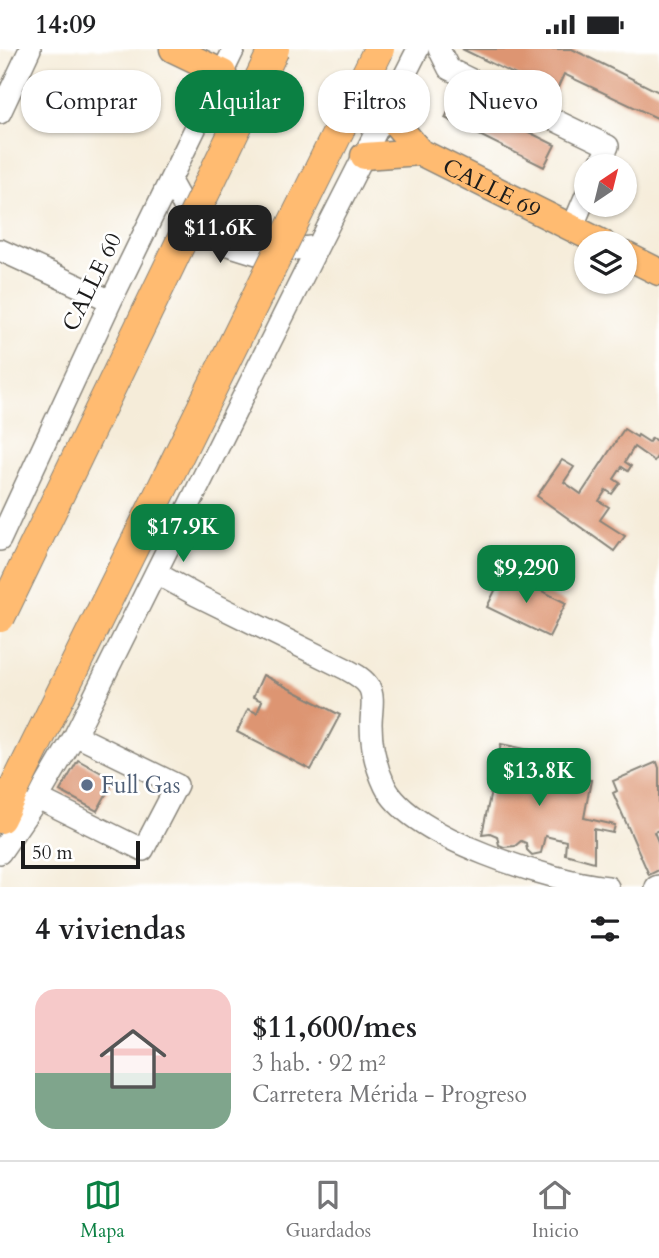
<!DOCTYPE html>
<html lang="es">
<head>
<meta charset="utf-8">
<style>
	:root { --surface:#fff; --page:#f2f2f2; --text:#202124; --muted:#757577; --line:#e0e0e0; --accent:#0b8043 }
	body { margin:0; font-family:Cardo,serif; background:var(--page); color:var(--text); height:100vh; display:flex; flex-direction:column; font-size:26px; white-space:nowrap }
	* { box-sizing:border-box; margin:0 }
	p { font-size:23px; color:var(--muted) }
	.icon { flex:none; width:38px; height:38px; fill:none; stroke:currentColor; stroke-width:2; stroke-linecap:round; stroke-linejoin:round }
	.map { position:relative; height:838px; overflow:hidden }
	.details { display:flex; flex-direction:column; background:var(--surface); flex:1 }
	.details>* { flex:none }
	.guide { position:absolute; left:21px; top:21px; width:618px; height:63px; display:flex; gap:14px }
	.needle { width:46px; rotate:35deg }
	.controls { position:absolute; left:574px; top:105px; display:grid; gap:14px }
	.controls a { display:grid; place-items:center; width:63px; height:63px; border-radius:50%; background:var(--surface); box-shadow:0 2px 5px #0004; font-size:35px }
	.scale { position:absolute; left:21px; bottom:18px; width:119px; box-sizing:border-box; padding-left:7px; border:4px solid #1c1c1c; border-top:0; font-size:19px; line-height:24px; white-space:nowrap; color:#1c1c1c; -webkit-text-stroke:5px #fff; paint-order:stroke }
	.price { position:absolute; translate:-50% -60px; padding:0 16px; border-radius:14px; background:var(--accent); color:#fff; font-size:23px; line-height:46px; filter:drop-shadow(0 2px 4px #0008) }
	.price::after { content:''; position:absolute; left:50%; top:42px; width:21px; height:16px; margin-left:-10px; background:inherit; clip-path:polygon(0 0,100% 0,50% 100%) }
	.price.active { background:#222; color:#fff }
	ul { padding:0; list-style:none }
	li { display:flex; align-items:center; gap:21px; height:175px; padding:0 35px }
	li span { display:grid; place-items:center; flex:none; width:196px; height:140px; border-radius:21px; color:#555 }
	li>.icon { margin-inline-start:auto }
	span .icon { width:84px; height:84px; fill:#fffc; stroke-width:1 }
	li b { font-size:30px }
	h2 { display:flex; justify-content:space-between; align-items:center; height:84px; padding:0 35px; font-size:30px }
	.tag { padding:0 24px; border-radius:28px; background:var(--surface); box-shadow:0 2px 5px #0004; font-size:24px; line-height:63px }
	.tag.active { background:var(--accent); color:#fff }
	.status { display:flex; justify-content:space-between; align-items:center; height:49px; padding:0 35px; background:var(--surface); direction:ltr }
	.status svg { height:19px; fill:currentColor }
	.tab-bar { display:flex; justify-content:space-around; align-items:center; height:98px; border-top:2px solid var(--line); background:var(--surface); font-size:19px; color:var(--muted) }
	.tab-bar a { display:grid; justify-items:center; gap:4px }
	.tab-bar .active { color:var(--accent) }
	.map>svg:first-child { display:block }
	.building { fill:#dd9572 }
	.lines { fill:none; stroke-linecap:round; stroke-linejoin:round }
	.minor-casing { stroke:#88847a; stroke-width:24 }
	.major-casing { stroke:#88847a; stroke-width:29 }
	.highway-casing { stroke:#88847a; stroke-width:32 }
	.minor { stroke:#fff; stroke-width:21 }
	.major { stroke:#ffbb71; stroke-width:26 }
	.highway { stroke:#ffbb71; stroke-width:30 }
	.highway-bridge-casing { stroke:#88847a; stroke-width:32; stroke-linecap:butt }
	.highway-bridge { stroke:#ffbb71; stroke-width:30 }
	.service-dot { fill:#5c6f8a; stroke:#fff; stroke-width:2.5 }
	.labels { text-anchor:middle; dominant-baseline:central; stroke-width:5; stroke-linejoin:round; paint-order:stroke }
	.street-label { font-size:23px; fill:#1c1c1c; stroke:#fff }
	.service-label { font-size:23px; fill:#4e5e75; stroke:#fff; text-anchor:start }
</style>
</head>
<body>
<div class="status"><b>14:09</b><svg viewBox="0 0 49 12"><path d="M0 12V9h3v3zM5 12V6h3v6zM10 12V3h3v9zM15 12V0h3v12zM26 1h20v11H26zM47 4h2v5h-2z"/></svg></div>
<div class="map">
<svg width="659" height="838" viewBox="0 0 659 838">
	<rect width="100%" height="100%" fill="#fff"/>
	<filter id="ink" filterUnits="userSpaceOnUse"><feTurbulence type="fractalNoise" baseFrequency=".0143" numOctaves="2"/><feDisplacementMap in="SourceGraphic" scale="14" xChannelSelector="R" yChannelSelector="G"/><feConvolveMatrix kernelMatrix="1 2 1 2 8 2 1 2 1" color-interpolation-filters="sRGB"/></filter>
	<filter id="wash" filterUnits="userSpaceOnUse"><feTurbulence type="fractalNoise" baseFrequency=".00686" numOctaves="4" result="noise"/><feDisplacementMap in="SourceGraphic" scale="28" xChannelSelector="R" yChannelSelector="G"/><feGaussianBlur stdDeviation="1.57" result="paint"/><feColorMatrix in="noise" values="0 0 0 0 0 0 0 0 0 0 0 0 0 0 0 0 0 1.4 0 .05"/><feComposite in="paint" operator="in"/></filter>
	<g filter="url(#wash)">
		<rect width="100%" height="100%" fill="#f5ecd9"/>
		<g id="blocks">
			<path class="building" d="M462 0H572L659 43V70L564 25 555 45Z
				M456 47 555 96 544 118 445 69Z
				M624 380 637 388 638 386 649 393 652 389 659 394 657 400 659 405 654 412 634 398 625 413 631 417 628 422 622 418 614 430 620 434 612 445 606 441 599 452 609 458 600 471 625 487 614 502 537 447 562 411 574 418 564 433 581 445Z
				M504 523 566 554 549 588 487 558Z
				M263 626 340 666 311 721 237 683 248 660 257 664 262 652 253 648Z
				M501 695 535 702 530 730 591 731 584 769 615 776 613 784 594 780V813L565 805 566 792 545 787 541 804 532 806 527 801 526 794 521 792 515 797 504 798 499 796 497 787 490 784 482 785Z
				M78 711 114 731 97 762 60 742Z
				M657 713 659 719V781L654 783 659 795V821L649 826 613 744 617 742 613 732Z"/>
		</g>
	</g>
	<g filter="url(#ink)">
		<use href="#blocks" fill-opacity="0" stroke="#88847a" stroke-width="2"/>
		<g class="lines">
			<g class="minor-casing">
				<path id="minor" d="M439 0 449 20 608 97 599 117
					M0 64 30 0
					M170 132 185 159 204 180 228 196 257 205 318 197
					M572 179 586 146
					M0 201 111 252
					M0 491 111 252 234 0
					M156 524 196 546 344 619C353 624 364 629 369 638 375 648 371 663 371 675 371 696 376 718 385 737 410 789 553 833 608 838
					M38 749 143 801 177 736 75 686
					M0 804 38 749 75 686 318 197 418 0
					M656 838 659 837"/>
			</g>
			<g class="major-casing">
				<g id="major">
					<path d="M173 0 223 24"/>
					<path id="s1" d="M386 63 420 103 602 194"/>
					<path d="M364 107 420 103"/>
					<path d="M625 206 659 223"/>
				</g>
			</g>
			<g class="highway-casing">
				<path id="highway" d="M0 769 14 740"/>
			</g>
			<use href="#minor" class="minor"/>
			<use href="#major" class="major"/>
			<use href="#highway" class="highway"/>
			<g class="highway-bridge-casing">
				<path id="highway-bridge" d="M0 568 274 0
					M14 740 379 0"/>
			</g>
			<use href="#highway-bridge" class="highway-bridge"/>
		</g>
	</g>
	<circle class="service-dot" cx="87" cy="736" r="7"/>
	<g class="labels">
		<g class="street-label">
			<text stroke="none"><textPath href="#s1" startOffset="133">CALLE 69</textPath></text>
			<text transform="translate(92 233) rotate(-64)">CALLE 60</text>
		</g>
		<g class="service-label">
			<text x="101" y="736">Full Gas</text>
		</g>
	</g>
</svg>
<div class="controls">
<a><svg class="needle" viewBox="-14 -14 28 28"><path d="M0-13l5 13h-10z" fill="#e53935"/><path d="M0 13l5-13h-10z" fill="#757577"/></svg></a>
<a><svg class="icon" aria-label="layers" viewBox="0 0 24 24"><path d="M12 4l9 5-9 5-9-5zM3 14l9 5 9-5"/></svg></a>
</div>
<div class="scale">50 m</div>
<b class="price active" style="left:220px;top:216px">$11.6K</b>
<b class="price" style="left:183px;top:515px">$17.9K</b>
<b class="price" style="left:526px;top:556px">$9,290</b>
<b class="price" style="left:539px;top:759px">$13.8K</b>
<div class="guide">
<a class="tag">Comprar</a>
<a class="tag active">Alquilar</a>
<a class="tag">Filtros</a>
<a class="tag">Nuevo</a>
</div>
</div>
<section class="details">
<h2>4 viviendas<svg class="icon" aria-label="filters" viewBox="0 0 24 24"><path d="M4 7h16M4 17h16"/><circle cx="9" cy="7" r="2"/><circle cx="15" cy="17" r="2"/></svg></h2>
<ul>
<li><span style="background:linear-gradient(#f6c9c9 60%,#7fa58c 0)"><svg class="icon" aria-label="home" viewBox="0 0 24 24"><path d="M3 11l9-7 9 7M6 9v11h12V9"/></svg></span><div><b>$11,600/mes</b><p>3 hab. · 92 m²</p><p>Carretera Mérida - Progreso</p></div></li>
</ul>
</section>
<nav class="tab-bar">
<a class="active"><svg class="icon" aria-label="map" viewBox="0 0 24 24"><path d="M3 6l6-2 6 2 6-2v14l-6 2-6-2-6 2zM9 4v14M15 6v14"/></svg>Mapa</a>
<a><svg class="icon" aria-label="saved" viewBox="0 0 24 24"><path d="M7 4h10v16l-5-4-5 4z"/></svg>Guardados</a>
<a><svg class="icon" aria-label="home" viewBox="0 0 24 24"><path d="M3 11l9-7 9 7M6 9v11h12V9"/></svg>Inicio</a>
</nav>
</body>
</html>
